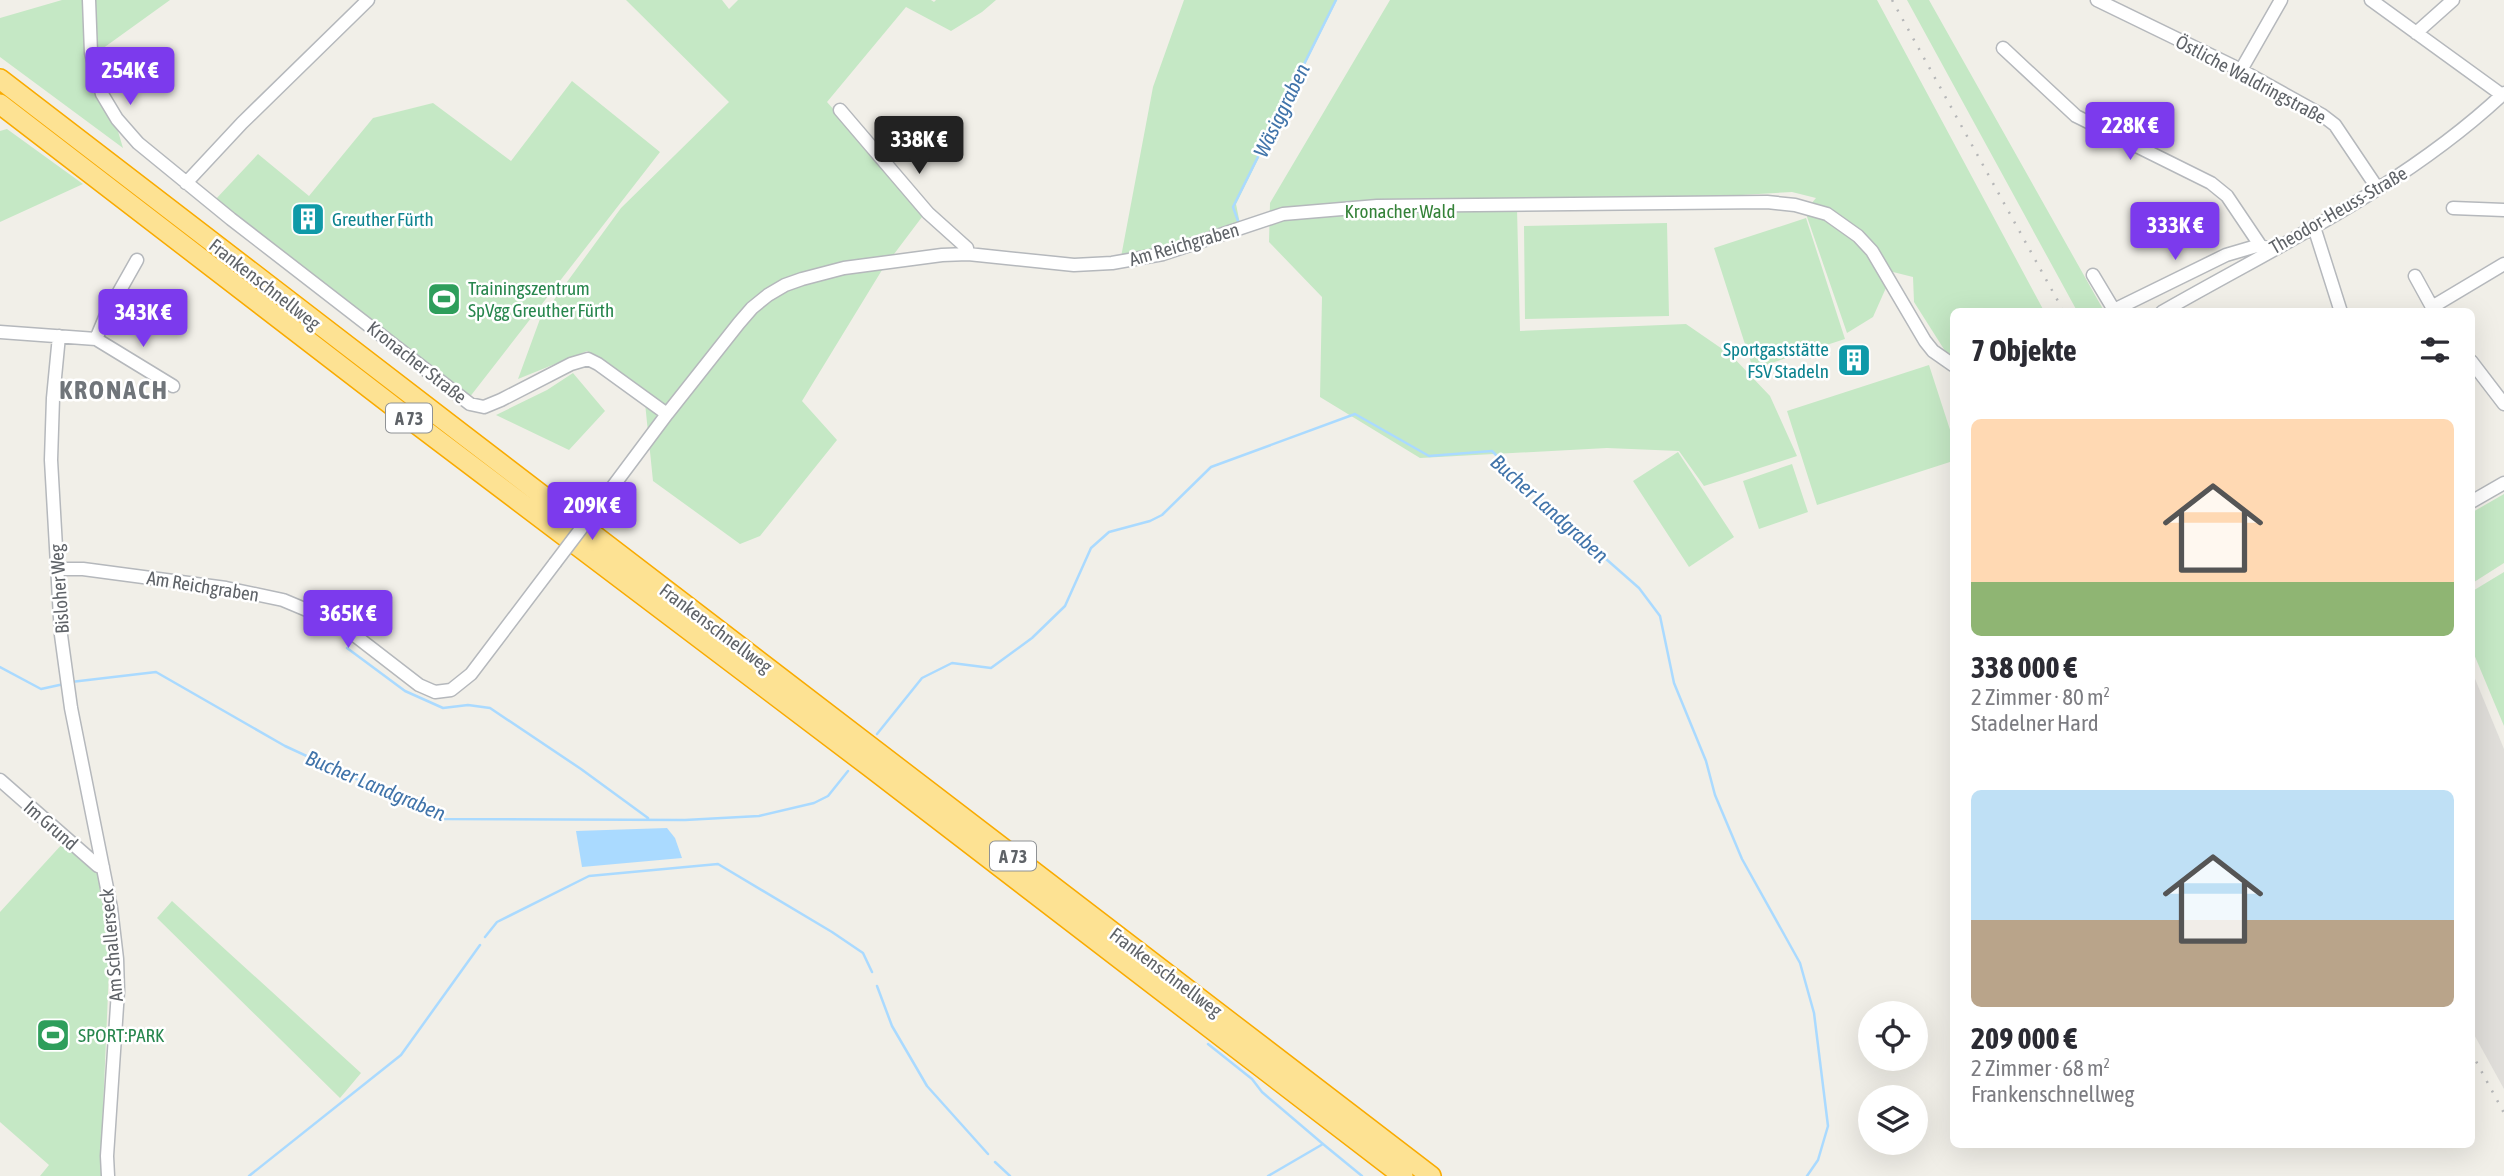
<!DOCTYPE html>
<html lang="de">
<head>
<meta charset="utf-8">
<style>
	:root { --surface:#fff; --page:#f2f2f3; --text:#2b2b33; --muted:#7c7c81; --accent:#7c3aed }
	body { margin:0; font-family:"Asap Condensed",sans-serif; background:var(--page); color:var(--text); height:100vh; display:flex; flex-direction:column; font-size:26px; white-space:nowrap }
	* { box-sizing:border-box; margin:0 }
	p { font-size:23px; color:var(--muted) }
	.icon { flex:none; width:38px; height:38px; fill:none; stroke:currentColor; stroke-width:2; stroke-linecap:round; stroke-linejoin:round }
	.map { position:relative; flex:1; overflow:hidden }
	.drawer { position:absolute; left:1950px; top:308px; width:525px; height:840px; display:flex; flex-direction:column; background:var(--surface); border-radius:10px; box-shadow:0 7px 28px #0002 }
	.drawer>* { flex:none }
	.controls { position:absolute; left:1858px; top:1001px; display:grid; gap:14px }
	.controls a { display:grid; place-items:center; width:70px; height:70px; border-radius:50%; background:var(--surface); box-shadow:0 7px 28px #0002; font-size:35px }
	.price { position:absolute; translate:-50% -60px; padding:0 16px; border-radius:7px; background:var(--accent); color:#fff; font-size:23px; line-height:46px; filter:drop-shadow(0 2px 4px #0008) }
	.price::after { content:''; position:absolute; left:50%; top:42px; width:21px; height:16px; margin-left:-10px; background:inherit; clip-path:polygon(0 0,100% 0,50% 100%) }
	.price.active { background:#222; color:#fff }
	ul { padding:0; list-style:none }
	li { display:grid; align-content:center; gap:14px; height:371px; padding:0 21px }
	li span { display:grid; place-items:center; height:217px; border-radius:10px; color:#555 }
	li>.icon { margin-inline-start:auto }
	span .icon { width:126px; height:126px; fill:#fffc; stroke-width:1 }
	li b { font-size:30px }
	h2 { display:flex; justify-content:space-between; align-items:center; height:84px; padding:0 21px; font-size:30px }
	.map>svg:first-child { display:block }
	.industrial { fill:#e0deda }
	.green { fill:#c5e8c5 }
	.water { fill:#aadaff }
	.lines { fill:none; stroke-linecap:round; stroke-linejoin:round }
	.stream { stroke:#aadaff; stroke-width:2.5 }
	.minor-casing { stroke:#b5b8bc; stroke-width:15 }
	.highway-casing { stroke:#f9ab00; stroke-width:22 }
	.minor { stroke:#fff; stroke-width:12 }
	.highway { stroke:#fde293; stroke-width:19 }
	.rail { stroke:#b6b7b8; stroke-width:2.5; stroke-dasharray:2 9; stroke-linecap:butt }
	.minor-bridge-casing { stroke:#b5b8bc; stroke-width:15; stroke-linecap:butt }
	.minor-bridge { stroke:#fff; stroke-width:12 }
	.labels { text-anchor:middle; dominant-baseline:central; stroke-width:5; stroke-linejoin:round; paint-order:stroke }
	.shield { fill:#fff; stroke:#8f9295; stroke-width:2 }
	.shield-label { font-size:18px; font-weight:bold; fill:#5f6368 }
	.street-label { font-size:19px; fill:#5f6368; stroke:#fff }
	.park-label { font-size:19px; fill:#348238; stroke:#fff }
	.culture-label { font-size:19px; fill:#0d838f; stroke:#fff; text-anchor:start }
	.leisure-label { font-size:19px; fill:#27864d; stroke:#fff; text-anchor:start }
	.water-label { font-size:21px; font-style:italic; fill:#4174aa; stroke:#fff }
	.district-label { font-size:26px; font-weight:bold; letter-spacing:2px; fill:#70757a; stroke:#fff }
</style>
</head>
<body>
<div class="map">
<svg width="2504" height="1176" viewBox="0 0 2504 1176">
	<rect width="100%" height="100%" fill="#f1efe8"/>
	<path class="industrial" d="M2471 669 2504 749V1089L2471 1029Z"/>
	<path class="green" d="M62 0H170L95 54 123 148 0 57V18Z
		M626 0H722L729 9 738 0H931L934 2 936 0H996L982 12 951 31 906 7 827 102 925 213 882 270 802 401 837 440 760 536 740 544 653 481 644 393 587 351 518 379 540 319 621 208 729 102Z
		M1184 0H1337L1236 204 1240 224 1179 245 1121 257 1153 87Z
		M1390 0H1877L2044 311 1953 312V356L1947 354 1914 302 1913 277 1893 272 1873 317 1847 333 1805 211 1816 198 1792 192 1517 208 1520 331 1686 324 1731 355 1770 396 1797 456 1704 486 1679 451 1607 448 1420 458 1320 397 1322 297 1269 242 1270 203Z
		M1907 0H1929L2104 311H2077Z
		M572 81 660 152 469 398 215 200 258 154 309 196 373 118 433 103 511 161Z
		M7 129 83 184 0 222V131Z
		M1806 218 1845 339 1753 369 1714 248Z
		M1667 223 1669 316 1525 319 1524 226Z
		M1929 365 1953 439V461L1817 505 1787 411Z
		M573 373 605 411 569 450 496 415 547 390Z
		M1678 452 1734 537 1689 567 1633 481Z
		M1792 464 1808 512 1759 529 1743 481Z
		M2504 494V563L2471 584V513Z
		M2504 572V726L2471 647V592Z
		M64 842 101 876 110 947 101 1156 105 1176H40L49 1165 0 1122V912Z
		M172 901 361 1073 340 1098 157 918Z"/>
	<path class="water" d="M667 828 675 838 682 858 582 867 576 831Z"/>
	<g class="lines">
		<path class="stream" d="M1238 221 1233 207 1336 0
			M347 648 405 691 443 708 468 705 490 708 581 769 648 818
			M0 667 41 689 64 684
			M71 682 156 672 285 746 443 819 685 820 759 816 814 803 828 796 848 771
			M877 734 922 678 952 663 991 668 1032 638 1065 606 1091 548 1109 532 1150 521 1162 515 1211 467 1355 414 1429 456 1492 451 1556 515 1639 588 1660 616 1674 683 1706 761 1715 795 1742 859 1800 963 1814 1013 1828 1126 1818 1160 1807 1176
			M485 937 497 922 589 876 718 864 832 932 863 953 872 972
			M877 986 892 1026 927 1086 988 1154
			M1208 1044 1252 1079 1262 1092 1323 1144
			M995 1162 1010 1176
			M249 1176 401 1055 480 945
			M1268 1176 1323 1144 1362 1176"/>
		<g class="minor-casing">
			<path id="minor" d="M89 0 91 53 102 94 117 119 138 143 231 219 470 404 484 407 501 400 571 364 588 359 598 364 667 414
				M2097 0 2241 70 2322 115 2335 125 2378 189
				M2371 0 2502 95
				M2416 33 2453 0
				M2003 48 2076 116 2211 183 2227 196 2260 245 2270 250
				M2241 70 2281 0
				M840 110 928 213 967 248 968 254
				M186 183 242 123 368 0
				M2453 208 2504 210
				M2314 227 2341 312
				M2093 275 2114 310 2226 255 2260 245
				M2415 276 2432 307
				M2162 312C2279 245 2405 186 2504 93
				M2435 312 2432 307 2504 264
				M0 332 96 339 173 386
				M59 336 53 398 51 460 61 635 71 708 111 908 117 959 118 991 107 1156 108 1176
				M96 339 106 315 137 260
				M2471 361 2504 404
				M602 501 667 414 739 323 752 308 768 295 785 285 802 279 844 268 942 255 968 254 1074 265 1112 263 1163 254 1283 214 1377 206 1767 202 1795 205 1827 214 1858 236 1872 251 1925 341 1933 351 1953 365
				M2471 502 2504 483
				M57 569H83L226 588 283 600 326 618 353 634 419 685 435 692 451 690 471 674 555 563
				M0 780 98 866 103 867"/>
		</g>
		<g class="highway-casing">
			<path id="highway" d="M0 79C476 446 955 810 1431 1176
				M0 104 398 410 870 767 1403 1176"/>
		</g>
		<use href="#minor" class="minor"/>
		<use href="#highway" class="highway"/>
		<path class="rail" d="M1892 0 2064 312
			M2471 1052 2504 1113"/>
		<g class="minor-bridge-casing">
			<path id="minor-bridge" d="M555 563 602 501"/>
		</g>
		<use href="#minor-bridge" class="minor-bridge"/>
	</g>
	<defs>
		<g id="building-square" transform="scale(1.75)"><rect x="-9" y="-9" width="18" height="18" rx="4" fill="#0f9aa8" stroke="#fff"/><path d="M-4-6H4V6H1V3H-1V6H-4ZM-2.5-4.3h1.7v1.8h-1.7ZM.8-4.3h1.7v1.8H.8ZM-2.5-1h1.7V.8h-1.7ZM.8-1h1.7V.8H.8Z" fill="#fff"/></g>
		<g id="stadium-square" transform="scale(1.75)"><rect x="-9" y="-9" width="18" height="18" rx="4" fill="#2e9e5b" stroke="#fff"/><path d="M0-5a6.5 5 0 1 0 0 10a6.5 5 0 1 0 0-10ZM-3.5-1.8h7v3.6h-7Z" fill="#fff"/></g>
	</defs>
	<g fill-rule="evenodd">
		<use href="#building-square" x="308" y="219"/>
		<use href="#stadium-square" x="444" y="299"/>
		<use href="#building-square" x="1854" y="360"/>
		<use href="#stadium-square" x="53" y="1035"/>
	</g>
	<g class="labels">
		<g class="shield">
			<rect x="386" y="403.5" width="46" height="29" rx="5"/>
			<rect x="990" y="841.5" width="46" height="29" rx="5"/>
		</g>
		<g class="shield-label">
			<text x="409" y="418">A 73</text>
			<text x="1013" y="856">A 73</text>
		</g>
		<g class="street-label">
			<text transform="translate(2251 79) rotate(28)">Östliche Waldringstraße</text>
			<text transform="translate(2338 210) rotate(-30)">Theodor-Heuss-Straße</text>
			<text transform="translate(1184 244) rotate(-16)">Am Reichgraben</text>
			<text transform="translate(265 284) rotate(38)">Frankenschnellweg</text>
			<text transform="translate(417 362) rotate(38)">Kronacher Straße</text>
			<text transform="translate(203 586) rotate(9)">Am Reichgraben</text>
			<text transform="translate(59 589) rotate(-94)">Bisloher Weg</text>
			<text transform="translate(716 628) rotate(37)">Frankenschnellweg</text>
			<text transform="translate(51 825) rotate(41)">Im Grund</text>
			<text transform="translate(111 945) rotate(-95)">Am Schallerseck</text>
			<text transform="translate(1166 972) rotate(37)">Frankenschnellweg</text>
		</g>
		<g class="park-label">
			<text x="1400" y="211">Kronacher Wald</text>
		</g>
		<g class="culture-label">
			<text x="332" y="219">Greuther Fürth</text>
			<text x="1829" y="349" text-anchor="end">Sportgaststätte<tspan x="1829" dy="22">FSV Stadeln</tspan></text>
		</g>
		<g class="leisure-label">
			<text x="468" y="288">Trainingszentrum<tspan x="468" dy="22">SpVgg Greuther Fürth</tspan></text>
			<text x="78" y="1035">SPORT:PARK</text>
		</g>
		<g class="water-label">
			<text transform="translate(1281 110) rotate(-64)">Wäsiggraben</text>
			<text transform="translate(1550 508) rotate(42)">Bucher Landgraben</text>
			<text transform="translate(376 785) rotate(23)">Bucher Landgraben</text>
		</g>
		<g class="district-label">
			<text x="114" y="390">KRONACH</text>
		</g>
	</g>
</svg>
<div class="controls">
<a><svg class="icon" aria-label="locate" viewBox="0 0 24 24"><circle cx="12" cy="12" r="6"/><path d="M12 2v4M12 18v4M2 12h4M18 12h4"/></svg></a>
<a><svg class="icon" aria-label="layers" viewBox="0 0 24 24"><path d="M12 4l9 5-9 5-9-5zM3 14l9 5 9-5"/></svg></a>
</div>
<b class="price" style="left:130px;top:107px">254K €</b>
<b class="price" style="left:2130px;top:162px">228K €</b>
<b class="price active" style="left:919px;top:176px">338K €</b>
<b class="price" style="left:2175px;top:262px">333K €</b>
<b class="price" style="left:143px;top:349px">343K €</b>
<b class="price" style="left:592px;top:542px">209K €</b>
<b class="price" style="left:348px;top:650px">365K €</b>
<section class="drawer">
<h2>7 Objekte<svg class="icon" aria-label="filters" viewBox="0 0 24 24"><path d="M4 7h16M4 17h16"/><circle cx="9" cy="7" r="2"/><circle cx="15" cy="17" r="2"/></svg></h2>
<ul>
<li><span style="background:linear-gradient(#ffd9b3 75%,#8fb573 0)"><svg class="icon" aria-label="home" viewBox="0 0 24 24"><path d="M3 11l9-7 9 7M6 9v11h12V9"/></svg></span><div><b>338 000 €</b><p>2 Zimmer · 80 m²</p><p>Stadelner Hard</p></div></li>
<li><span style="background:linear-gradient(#bfe0f5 60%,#b9a48a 0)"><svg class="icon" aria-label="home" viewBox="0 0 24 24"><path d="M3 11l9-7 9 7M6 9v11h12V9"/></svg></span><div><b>209 000 €</b><p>2 Zimmer · 68 m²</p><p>Frankenschnellweg</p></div></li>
</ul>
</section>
</div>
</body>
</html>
